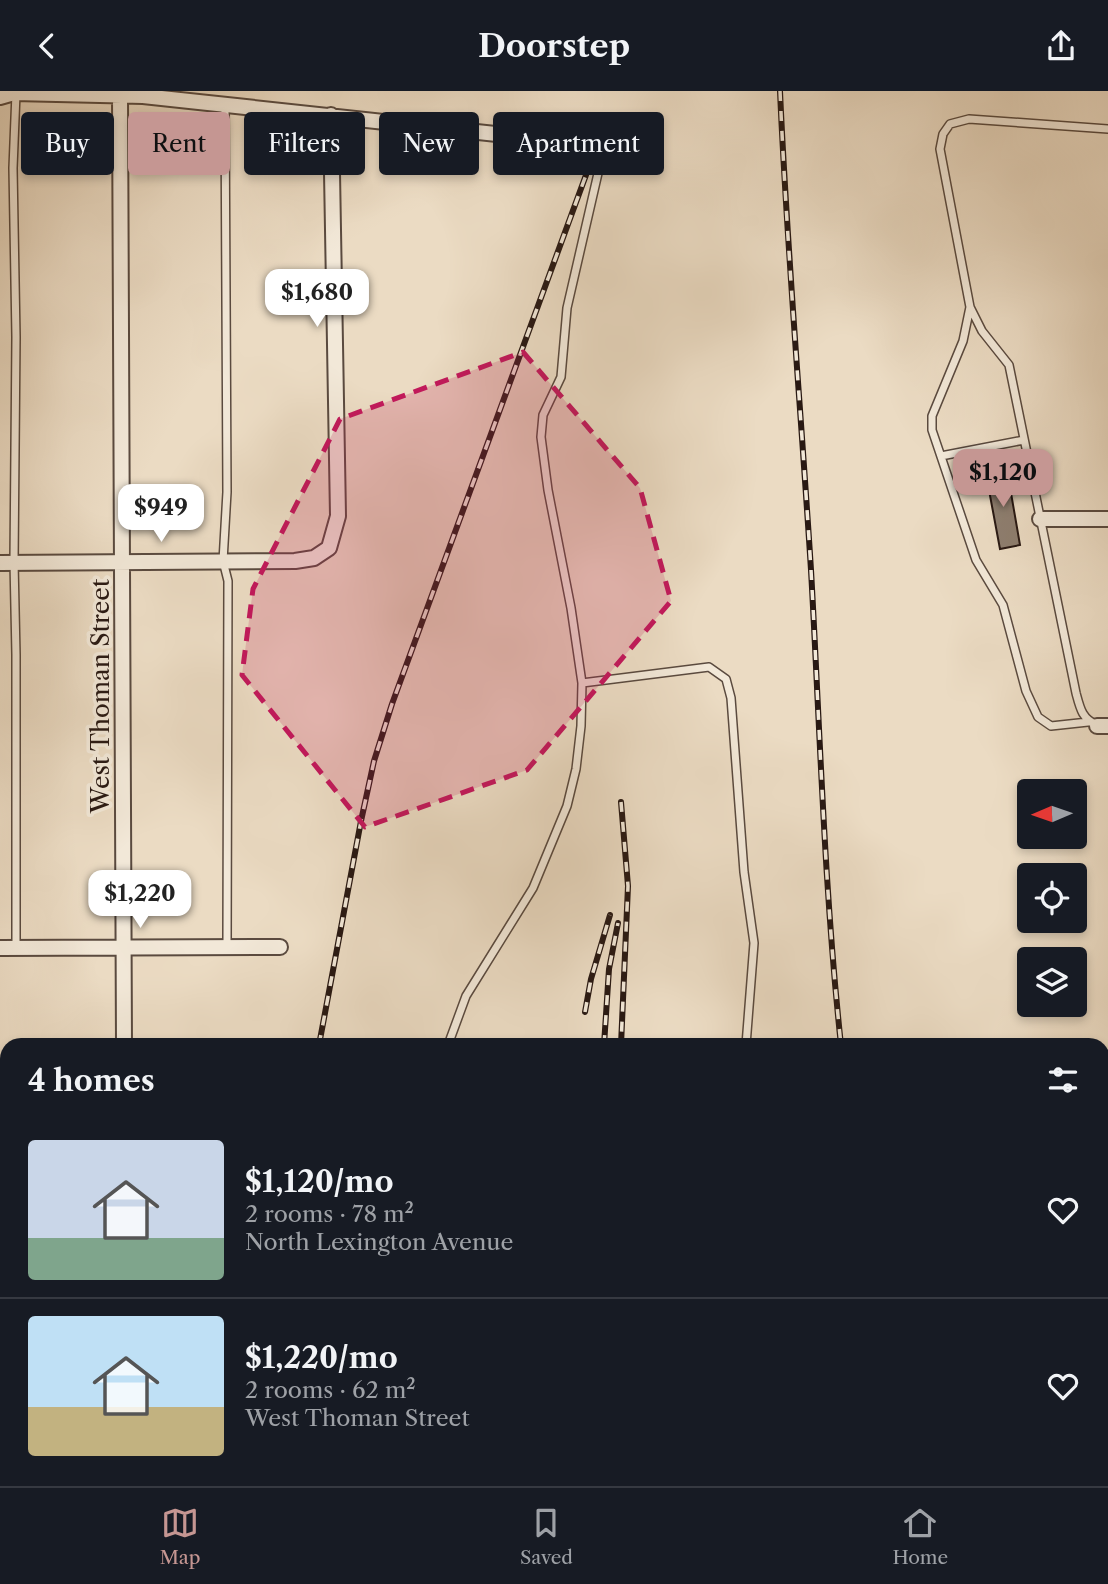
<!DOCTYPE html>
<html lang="en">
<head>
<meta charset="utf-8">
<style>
	:root { --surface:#171b24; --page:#242831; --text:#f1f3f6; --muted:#9ea1a6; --line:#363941; --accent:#c59692 }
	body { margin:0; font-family:"Libre Caslon Text",serif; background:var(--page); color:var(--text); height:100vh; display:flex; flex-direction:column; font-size:26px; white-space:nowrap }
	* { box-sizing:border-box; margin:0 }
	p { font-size:23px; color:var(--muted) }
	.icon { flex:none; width:38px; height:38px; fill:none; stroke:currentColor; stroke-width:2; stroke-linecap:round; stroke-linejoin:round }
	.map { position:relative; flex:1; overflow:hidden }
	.sheet { position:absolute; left:0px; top:947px; width:1110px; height:450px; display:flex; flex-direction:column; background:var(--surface); border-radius:21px 21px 0 0; box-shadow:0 4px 10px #0003 }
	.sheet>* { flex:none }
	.banner { position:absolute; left:21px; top:21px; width:700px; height:63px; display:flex; gap:14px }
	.needle { width:46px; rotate:268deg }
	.tools { position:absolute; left:1017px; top:688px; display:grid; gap:14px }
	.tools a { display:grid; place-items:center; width:70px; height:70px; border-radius:7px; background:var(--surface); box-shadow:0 4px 10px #0003; font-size:35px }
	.price { position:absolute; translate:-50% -60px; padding:0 16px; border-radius:14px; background:#fff; color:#222; font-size:23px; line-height:46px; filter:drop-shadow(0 2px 4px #0008) }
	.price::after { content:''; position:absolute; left:50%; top:42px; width:21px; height:16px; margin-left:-10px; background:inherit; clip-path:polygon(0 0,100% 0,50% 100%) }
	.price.on { background:var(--accent); color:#111 }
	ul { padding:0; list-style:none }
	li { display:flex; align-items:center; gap:21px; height:175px; padding:0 28px }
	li+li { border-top:2px solid var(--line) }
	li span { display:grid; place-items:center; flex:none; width:196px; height:140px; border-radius:7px; color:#555 }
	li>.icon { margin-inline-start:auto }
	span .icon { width:84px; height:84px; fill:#fffc; stroke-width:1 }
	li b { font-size:30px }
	h2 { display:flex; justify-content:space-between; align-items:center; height:84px; padding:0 28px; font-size:30px }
	.chip { padding:0 24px; border-radius:7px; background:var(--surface); box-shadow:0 4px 10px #0003; font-size:24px; line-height:63px }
	.chip.on { background:var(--accent); color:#111 }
	header { display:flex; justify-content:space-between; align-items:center; height:91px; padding:0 28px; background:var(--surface); font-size:32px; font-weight:700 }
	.tab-bar { display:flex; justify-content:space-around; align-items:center; height:98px; border-top:2px solid var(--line); background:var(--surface); font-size:19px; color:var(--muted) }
	.tab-bar a { display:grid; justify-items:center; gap:4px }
	.tab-bar .on { color:var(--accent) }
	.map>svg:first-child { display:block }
	.building { fill:#8e7e6f; stroke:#291913; stroke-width:2 }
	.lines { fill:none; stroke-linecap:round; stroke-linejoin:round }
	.service-casing { stroke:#5a4a3f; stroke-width:10 }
	.minor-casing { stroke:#5a4a3f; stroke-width:18 }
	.service { stroke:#f2e8d8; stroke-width:7 }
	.minor { stroke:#f2e8d8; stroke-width:14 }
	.rail-casing { stroke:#291913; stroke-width:6 }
	.rail { stroke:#f2e8d8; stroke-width:3.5; stroke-dasharray:10; stroke-linecap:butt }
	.marked { fill:#c2185b; fill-opacity:0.2; stroke:#c2185b; stroke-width:5; stroke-dasharray:14 9; stroke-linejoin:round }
	.labels { text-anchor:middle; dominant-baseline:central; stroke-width:7; stroke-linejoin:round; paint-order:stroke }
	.street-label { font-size:24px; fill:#291913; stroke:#f2e8d8 }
</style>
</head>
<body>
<header><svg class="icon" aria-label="back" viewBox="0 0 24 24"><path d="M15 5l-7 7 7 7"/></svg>Doorstep<svg class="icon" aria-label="share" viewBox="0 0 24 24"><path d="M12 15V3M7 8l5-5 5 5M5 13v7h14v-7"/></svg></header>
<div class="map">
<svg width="1108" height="1395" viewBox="0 0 1108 1395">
	<rect width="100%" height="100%" fill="#ebdbc3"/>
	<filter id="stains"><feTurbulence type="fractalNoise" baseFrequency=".00286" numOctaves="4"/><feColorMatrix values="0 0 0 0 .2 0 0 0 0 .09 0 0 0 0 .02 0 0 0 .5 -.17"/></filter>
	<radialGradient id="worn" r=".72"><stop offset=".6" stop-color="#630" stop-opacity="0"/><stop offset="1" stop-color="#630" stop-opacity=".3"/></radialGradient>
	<path class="building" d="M1007 379 1020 454 1000 458 986 383Z"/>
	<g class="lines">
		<g class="service-casing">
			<path id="service" d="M225 14 227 401 223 470 228 490 227 856
				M970 216 963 250 932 325V339L976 469 1003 514 1026 600 1038 626 1051 635 1088 631
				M941 365 1024 349
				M582 592 709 576 726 588 731 607 744 781 754 852 746 954
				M1097 634C1082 628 1080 617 1076 602L1009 274 982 240 970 216 940 58 943 43 950 33 969 28 1108 38
				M16 856V564L14 471 16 246 13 77 16 2
				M448 954 466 905 533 797 567 715 576 678 581 635 582 592 571 517 548 399 541 346 543 324 561 286 567 217 599 78 571 51
				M413 1390 415 1395
				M852 1390V1395
				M18 1395 19 1390
				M340 1395 345 1390"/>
		</g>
		<g class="minor-casing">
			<path id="minor" d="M120 4 124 954
				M0 6 14 2 143 5 571 51
				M1040 428H1108
				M0 472 295 470 314 467 329 457 338 425 331 24
				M1097 635H1108
				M0 857 280 856
				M123 1395V1390"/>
		</g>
		<use href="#service" class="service"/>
		<use href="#minor" class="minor"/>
		<g class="rail-casing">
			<path id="rail" d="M780 0C787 160 801 320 811 479 820 638 824 796 841 954
				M621 711 628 795 621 954
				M585 921 591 888 610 824
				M319 954 361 730 374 670 392 613 586 84
				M604 954 609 878 618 832
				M919 1390 920 1395
				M237 1395 238 1390
				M842 1395V1390"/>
		</g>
		<use href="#rail" class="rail"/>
	</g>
	<path class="marked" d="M523 261 640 397 671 510 527 679 365 736 242 584 253 498 340 328Z"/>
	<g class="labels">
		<g class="street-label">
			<text transform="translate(100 605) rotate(-90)">West Thoman Street</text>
		</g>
	</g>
	<rect width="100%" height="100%" filter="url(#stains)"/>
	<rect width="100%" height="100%" fill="url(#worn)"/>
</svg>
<div class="tools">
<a><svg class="needle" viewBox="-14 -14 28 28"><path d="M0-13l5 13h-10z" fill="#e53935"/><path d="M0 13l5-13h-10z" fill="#9ea1a6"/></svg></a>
<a><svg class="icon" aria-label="locate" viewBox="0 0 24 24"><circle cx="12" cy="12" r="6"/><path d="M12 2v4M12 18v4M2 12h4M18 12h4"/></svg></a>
<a><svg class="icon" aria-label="layers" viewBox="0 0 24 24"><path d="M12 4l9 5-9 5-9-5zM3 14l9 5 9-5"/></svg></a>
</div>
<b class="price" style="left:317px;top:238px">$1,680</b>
<b class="price on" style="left:1003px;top:418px">$1,120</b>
<b class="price" style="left:161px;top:453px">$949</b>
<b class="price" style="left:140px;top:839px">$1,220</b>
<div class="banner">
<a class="chip">Buy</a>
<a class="chip on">Rent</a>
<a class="chip">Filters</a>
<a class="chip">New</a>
<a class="chip">Apartment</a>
</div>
<section class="sheet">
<h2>4 homes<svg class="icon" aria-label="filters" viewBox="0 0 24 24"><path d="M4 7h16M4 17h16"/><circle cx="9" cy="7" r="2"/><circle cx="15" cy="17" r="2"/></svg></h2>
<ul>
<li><span style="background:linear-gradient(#c9d6e8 70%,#7fa58c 0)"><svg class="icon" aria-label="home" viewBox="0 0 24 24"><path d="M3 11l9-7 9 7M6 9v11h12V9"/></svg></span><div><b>$1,120/mo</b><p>2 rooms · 78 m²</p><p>North Lexington Avenue</p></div><svg class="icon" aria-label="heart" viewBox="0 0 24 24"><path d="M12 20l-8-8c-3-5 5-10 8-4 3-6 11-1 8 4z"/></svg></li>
<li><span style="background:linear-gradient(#bfe0f5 65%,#c2b280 0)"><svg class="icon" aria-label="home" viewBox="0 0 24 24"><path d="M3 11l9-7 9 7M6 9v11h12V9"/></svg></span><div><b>$1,220/mo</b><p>2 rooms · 62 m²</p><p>West Thoman Street</p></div><svg class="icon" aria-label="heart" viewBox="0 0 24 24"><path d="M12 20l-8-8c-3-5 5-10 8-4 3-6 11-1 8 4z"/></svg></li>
</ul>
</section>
</div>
<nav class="tab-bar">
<a class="on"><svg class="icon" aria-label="map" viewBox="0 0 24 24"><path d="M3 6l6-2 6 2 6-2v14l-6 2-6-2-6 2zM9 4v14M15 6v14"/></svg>Map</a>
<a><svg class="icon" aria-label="saved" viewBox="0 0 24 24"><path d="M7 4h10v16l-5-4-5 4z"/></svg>Saved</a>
<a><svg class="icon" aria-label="home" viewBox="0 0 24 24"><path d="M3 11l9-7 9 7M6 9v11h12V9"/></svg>Home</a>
</nav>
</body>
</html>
